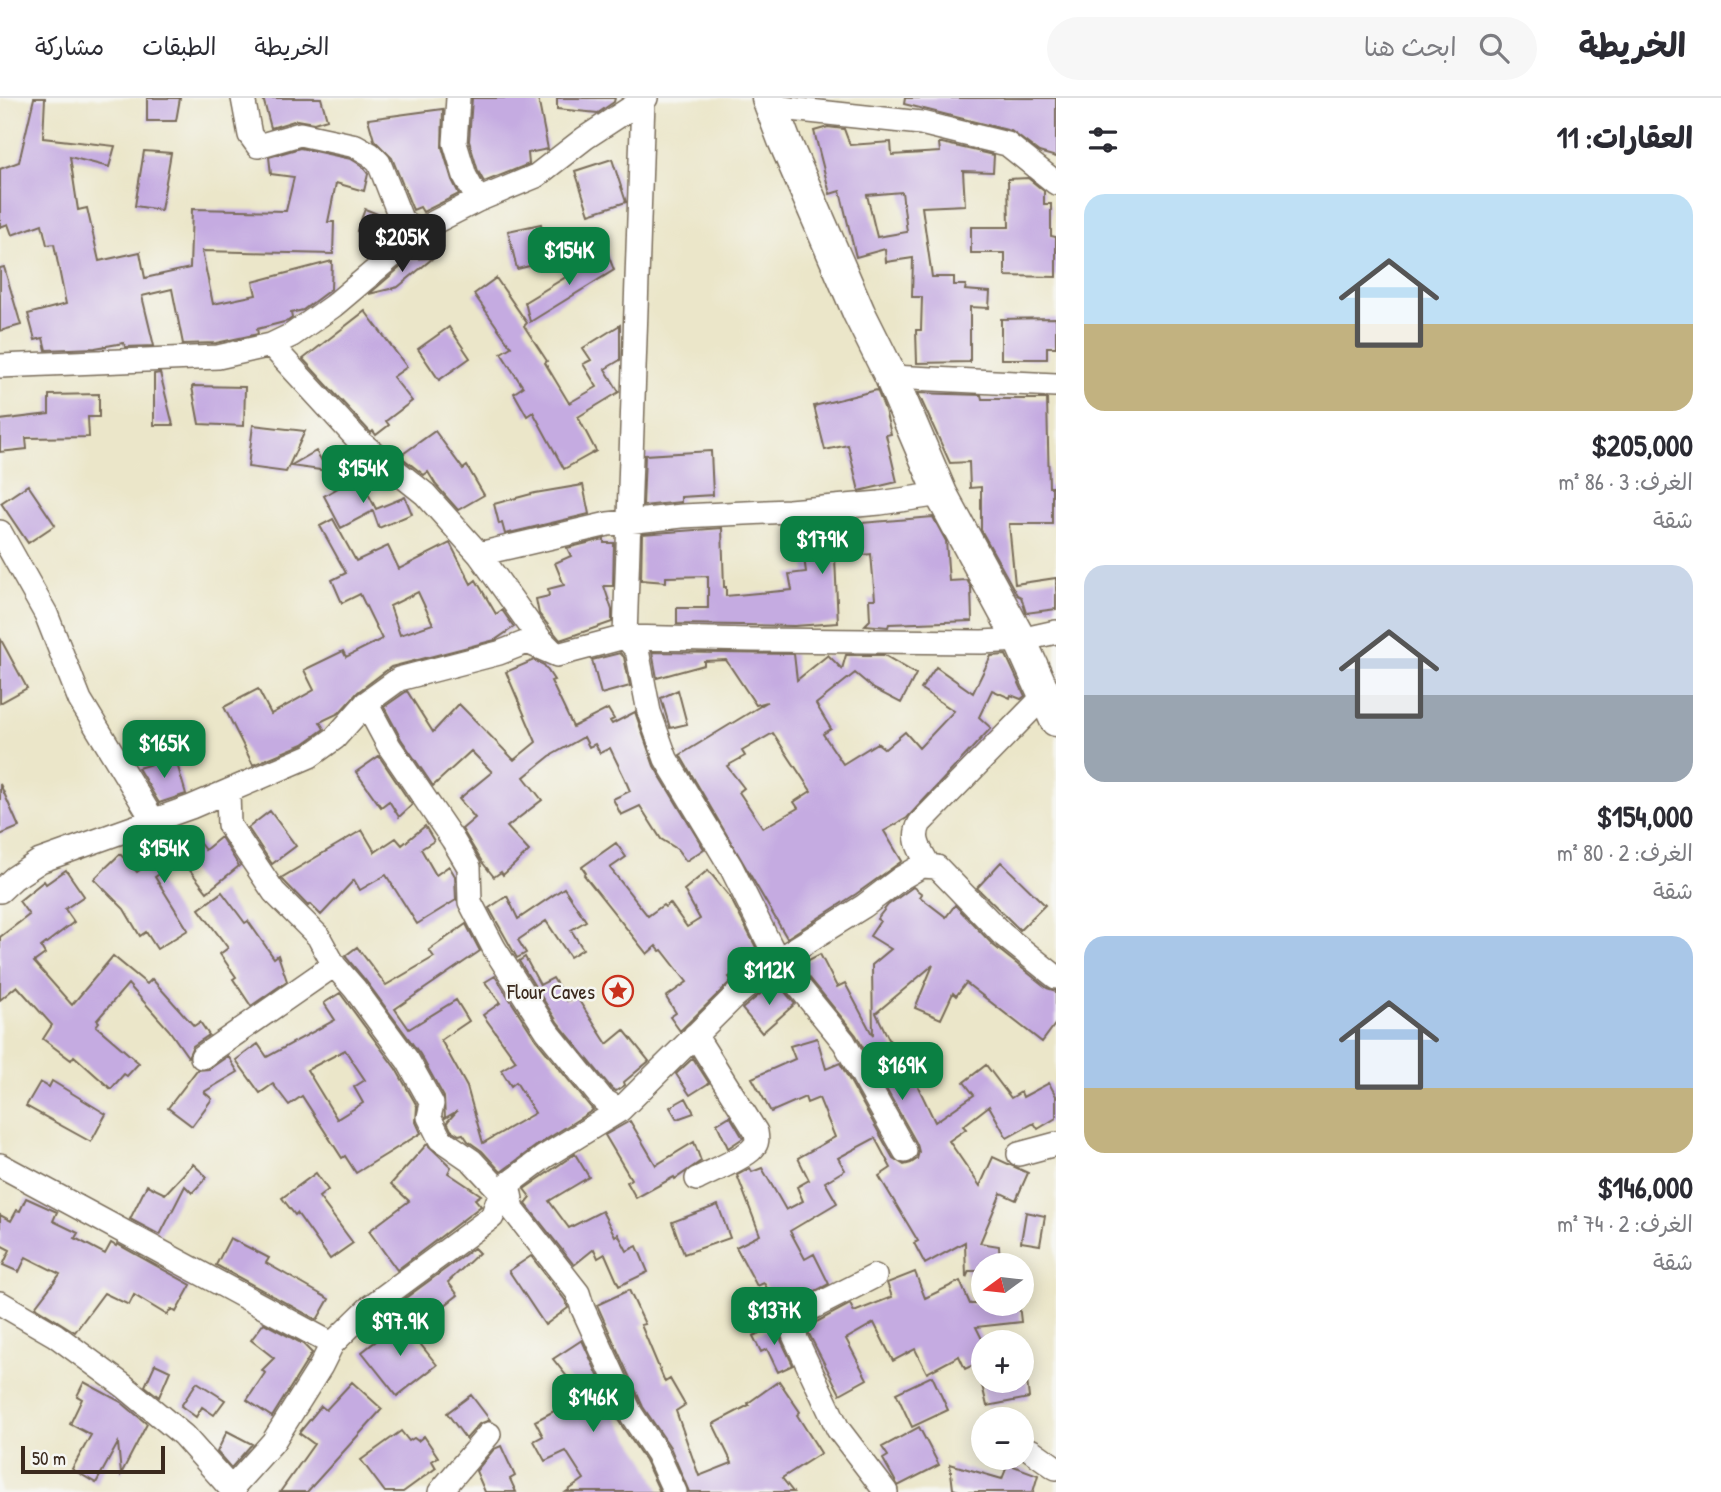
<!DOCTYPE html>
<html lang="ar">
<head>
<meta charset="utf-8">
<style>
	:root { --surface:#fff; --page:#f7f7f7; --text:#2b2b33; --muted:#7c7c81; --line:#e1e1e2; --accent:#0b8043 }
	body { margin:0; font-family:"Patrick Hand","Playpen Sans Arabic",sans-serif; background:var(--page); color:var(--text); direction:rtl; height:100vh; display:flex; flex-direction:column; font-size:26px; white-space:nowrap }
	* { box-sizing:border-box; margin:0 }
	p { font-size:23px; color:var(--muted) }
	.icon { flex:none; width:38px; height:38px; fill:none; stroke:currentColor; stroke-width:2; stroke-linecap:round; stroke-linejoin:round }
	.map { position:relative; flex:1; overflow:hidden; direction:ltr }
	.sheet { display:flex; flex-direction:column; background:var(--surface); width:665px }
	.sheet>* { flex:none }
	.needle { width:46px; rotate:255deg }
	.tools { position:absolute; left:971px; top:1155px; display:grid; gap:14px }
	.tools a { display:grid; place-items:center; width:63px; height:63px; border-radius:50%; background:var(--surface); box-shadow:0 4px 18px #0003; font-size:35px }
	.scale { position:absolute; left:21px; bottom:18px; width:144px; box-sizing:border-box; padding-left:7px; border:4px solid #3b2a1e; border-top:0; font-size:19px; line-height:24px; white-space:nowrap; color:#3b2a1e; -webkit-text-stroke:5px #f6f6f2; paint-order:stroke }
	.price { position:absolute; translate:-50% -60px; padding:0 16px; border-radius:14px; background:var(--accent); color:#fff; font-size:23px; line-height:46px; filter:drop-shadow(0 2px 4px #0008) }
	.price::after { content:''; position:absolute; left:50%; top:42px; width:21px; height:16px; margin-left:-10px; background:inherit; clip-path:polygon(0 0,100% 0,50% 100%) }
	.price.active { background:#222; color:#fff }
	ul { padding:0; list-style:none }
	li { display:grid; align-content:center; gap:14px; height:371px; padding:0 28px }
	li span { display:grid; place-items:center; height:217px; border-radius:21px; color:#555 }
	li>.icon { margin-inline-start:auto }
	span .icon { width:126px; height:126px; fill:#fffc; stroke-width:1 }
	li b { font-size:30px }
	h2 { display:flex; justify-content:space-between; align-items:center; height:84px; padding:0 28px; font-size:30px }
	header { display:flex; align-items:center; gap:42px; box-sizing:border-box; height:98px; padding:0 35px; background:var(--surface); border-bottom:2px solid var(--line) }
	header strong { font-size:33px }
	nav { display:flex; gap:38px; margin-inline-start:auto; font-size:24px }
	.search { width:490px; height:63px; background:var(--page); display:flex; align-items:center; gap:18px; box-sizing:border-box; padding:0 24px; border-radius:38px; color:var(--muted); font-size:26px }
	main { display:flex; flex:1; min-height:0 }
	.map>svg:first-child { display:block }
	.building { fill:#c5abe1; fill-rule:evenodd }
	.lines { fill:none; stroke-linecap:round; stroke-linejoin:round }
	.street-casing { stroke:#796c5a; stroke-width:26 }
	.secondary-casing { stroke:#796c5a; stroke-width:35 }
	.street { stroke:#fff; stroke-width:23 }
	.secondary { stroke:#fff; stroke-width:32 }
	.labels { text-anchor:middle; dominant-baseline:central; stroke-width:5; stroke-linejoin:round; paint-order:stroke }
	.poi-label { font-size:21px; fill:#3b2a1e; stroke:#f6f6f2; text-anchor:end }
</style>
</head>
<body>
<header>
<strong>الخريطة</strong>
<div class="search"><svg class="icon" aria-label="search" viewBox="0 0 24 24"><circle cx="10" cy="10" r="6"/><path d="M15 15l6 6"/></svg>ابحث هنا</div>
<nav><a>الخريطة</a><a>الطبقات</a><a>مشاركة</a></nav>
</header>
<main>
<section class="sheet">
<h2>العقارات: 11<svg class="icon" aria-label="filters" viewBox="0 0 24 24"><path d="M4 7h16M4 17h16"/><circle cx="9" cy="7" r="2"/><circle cx="15" cy="17" r="2"/></svg></h2>
<ul>
<li><span style="background:linear-gradient(#bfe0f5 60%,#c2b280 0)"><svg class="icon" aria-label="home" viewBox="0 0 24 24"><path d="M3 11l9-7 9 7M6 9v11h12V9"/></svg></span><div><b>$205,000</b><p>الغرف: 3 · 86 m²</p><p>شقة</p></div></li>
<li><span style="background:linear-gradient(#c9d6e8 60%,#9aa5b1 0)"><svg class="icon" aria-label="home" viewBox="0 0 24 24"><path d="M3 11l9-7 9 7M6 9v11h12V9"/></svg></span><div><b>$154,000</b><p>الغرف: 2 · 80 m²</p><p>شقة</p></div></li>
<li><span style="background:linear-gradient(#a9c7e8 70%,#c2b280 0)"><svg class="icon" aria-label="home" viewBox="0 0 24 24"><path d="M3 11l9-7 9 7M6 9v11h12V9"/></svg></span><div><b>$146,000</b><p>الغرف: 2 · 74 m²</p><p>شقة</p></div></li>
</ul>
</section>
<div class="map">
<svg width="1056" height="1394" viewBox="0 0 1056 1394">
	<rect width="100%" height="100%" fill="#f6f6f2"/>
	<filter id="ink" filterUnits="userSpaceOnUse"><feTurbulence type="fractalNoise" baseFrequency=".0143" numOctaves="2"/><feDisplacementMap in="SourceGraphic" scale="14" xChannelSelector="R" yChannelSelector="G"/><feConvolveMatrix kernelMatrix="1 2 1 2 8 2 1 2 1" color-interpolation-filters="sRGB"/></filter>
	<filter id="wash" filterUnits="userSpaceOnUse"><feTurbulence type="fractalNoise" baseFrequency=".00686" numOctaves="4" result="noise"/><feDisplacementMap in="SourceGraphic" scale="28" xChannelSelector="R" yChannelSelector="G"/><feGaussianBlur stdDeviation="1.57" result="paint"/><feColorMatrix in="noise" values="0 0 0 0 0 0 0 0 0 0 0 0 0 0 0 0 0 1.4 0 .05"/><feComposite in="paint" operator="in"/></filter>
	<g filter="url(#wash)">
		<rect width="100%" height="100%" fill="#ebe6c9"/>
		<g id="blocks">
			<path class="building" d="M34 0H45L43 40 115 48 109 69 70 59 78 112 87 110 99 163 140 154 145 180 190 170 192 111 286 113 294 79 271 76 269 59 300 50 351 61 361 67 368 76 364 93 336 85 328 124H334L333 156 202 153 213 206 256 197 253 184 332 163 331 191 303 212 291 215 292 220 288 223 257 231 258 236 216 245 183 246 172 191 142 198 154 248 125 249 124 245 95 250 46 252 43 240 35 242 28 216 66 206 54 146 47 147 42 126 12 137 8 126 0 129V71L19 64Z
				M147 0H180L176 23H147Z
				M263 0H321L327 21 314 25 297 22 271 30Z
				M472 0H538L548 51 528 55 529 66 484 84 478 73 469 43Z
				M557 0H615L614 4 598 15 557 11Z
				M905 0H1056V59L1039 54 1011 33 904 6Z
				M443 11 442 49 452 82 459 96 423 114 420 109 413 112 392 60 374 42 368 21Z
				M828 29 844 31 850 47 891 44 892 57 940 54 939 45H942L994 57 993 74 963 73 965 107 922 109 932 179H954V187H966L965 192 990 194 989 210 970 209V264L917 265 916 232H921L922 199H912L913 160 886 164 885 151 856 159 840 93 830 96 814 33ZM902 94 907 134 877 139 867 97Z
				M144 53 171 55 161 112 135 108Z
				M612 61 626 104 589 116 575 73Z
				M1028 80 1044 93V106H1051V138L1056 139V179L1005 178V155H971V129H1009L1008 81Z
				M365 111 385 119 389 128 382 142 357 133Z
				M541 126 550 163 517 171 508 133Z
				M607 154 614 172 530 224 525 204Z
				M433 160 398 189 369 196 410 161Z
				M4 169 21 227 0 233V170Z
				M496 180 527 225 524 228 547 263 545 265 569 305 597 289 583 266 591 262 583 250 620 227V262L605 271 619 294 578 319 596 353 564 371 533 314 527 318 514 295 523 289 501 255 511 249 474 196Z
				M365 213 407 269 393 279 412 303 386 323 389 327 376 337 373 333 371 335 303 261Z
				M1056 220V249H1047V261H1001V221Z
				M449 229 470 260 439 282 418 251Z
				M160 275 173 327H154V276Z
				M193 288 245 289 244 328 199 326 192 289Z
				M877 292 885 312 891 336 886 337 897 384 859 393 848 347 825 352 814 308Z
				M918 295 981 297 982 301H1047L1049 389H1052V426H1009L1015 486 1056 480V511L1026 515 1021 499 1017 497 981 432V389L970 390 969 364 950 365Z
				M99 296V319H88L89 339 26 340 27 351 0 354V322L49 316V297Z
				M253 327 305 333 286 374 248 369Z
				M435 333 463 371 467 368 484 397 458 412 436 387 428 374 424 377 400 358Z
				M316 353 328 373 290 368Z
				M711 353 713 397 681 399V404L643 408 645 357Z
				M359 378 376 411 405 399 412 416 379 430 373 413 341 430 324 398Z
				M28 387 55 427 28 445 1 405Z
				M583 387 589 416 505 436 502 425 499 426 494 406 535 395Z
				M933 419 946 443 949 483 967 482 971 489 972 523 889 526 888 529 865 527 870 522 869 501H875L871 456 835 460 838 525 794 528 677 526V510H708V478L666 479V484L641 482 642 436 722 430 724 489H726V498L792 492 789 476 806 474 801 438H805L804 426 850 422V426Z
				M333 421 356 463 388 448 399 471 450 445 471 486 476 482 496 516 502 512 514 529 495 542 391 569 358 594 339 615 320 624 324 631 303 646 253 667 224 609 258 591 271 616 314 592 304 572 343 553 346 559 382 541 360 496 342 505 332 482 346 475 320 428ZM418 494 433 526 400 537 390 508Z
				M604 441V445H614L613 488H604L612 512V524L560 542 539 516 536 501 549 498 548 491 564 487 555 465 571 458 567 450Z
				M0 540 27 590 0 605Z
				M652 554 794 556 797 582 828 557 842 571 846 557H884L916 576 901 605 874 591 855 575 816 606 831 631 823 636 843 666 877 645 885 651 905 634 919 650 954 613 921 591 936 569 973 595 991 558 1006 557 1025 598 1021 601 1011 597 1010 600 992 592 979 619 991 630 907 720 884 733 902 763 856 796 787 840 680 657 767 604 756 607 726 562 704 563V567L657 580ZM773 635 811 693 794 704 798 710 763 730 739 694 744 690 727 668 745 658 742 653Z
				M620 555 624 559 630 588 601 596 592 562Z
				M534 562 544 567 554 582 551 583 573 629 608 611 614 621 610 623 612 626 635 614 654 668 704 751 686 763 677 751 661 741 640 708 621 717 613 701 630 693 624 679 610 650 600 655 595 646 589 649 584 639 550 658 524 679 542 702 507 729 529 753 503 777 501 774 494 779 482 764 462 731 475 720 459 701 492 674 471 653 433 688 401 641 384 609 407 593 433 634 459 606 514 662 536 644 506 574Z
				M678 592 687 626 670 630 661 600Z
				M379 658 412 707 399 719 389 703 381 709 356 674Z
				M175 659 186 696 159 705 138 670Z
				M0 686 19 729 0 737Z
				M270 713 296 748 272 766 248 730Z
				M425 728 434 743 421 751 436 777 449 768 455 778 456 802 417 826 386 777 360 792 354 782 321 817 310 806 308 808 281 780 362 732 375 754 396 740 402 747Z
				M190 733 205 752 221 739 239 768 207 794 181 761 155 779 188 832 157 851 146 834 140 838 124 811 94 781 120 756 137 774 159 759Z
				M616 745 626 759 610 770 648 818 663 807 665 809 670 805 687 829 700 821 684 792 708 772 730 799 761 859 729 879 731 882 729 885 680 933 670 919 676 915 666 899 687 884 662 852 660 853 656 848 647 856 584 777 586 775 582 769Z
				M1001 764 1045 807 1020 832 977 790Z
				M66 772 84 798 65 811 74 824 41 849 45 856 34 864 72 907 113 858 147 886 152 881 194 928 200 924 209 937 193 948 188 959 169 932 128 886 97 922 99 924 96 928 139 965 127 978 124 976 111 991 74 958 71 962 43 941 52 927 17 888 0 902V839L29 817 19 803 44 783 46 786Z
				M913 789 922 796 920 799 946 819 955 807 993 847 1047 890 1056 893V925L1042 944 966 885 956 898 953 895 941 921 915 910 933 867 876 915 905 974 910 972 935 1024 974 997 964 984 986 967 1011 1000 1021 994 1023 999 1049 985 1056 998V1020L1038 1031 1034 1025 1007 1040 989 1008 963 1028 966 1031 949 1043 980 1088 993 1059 1028 1075 1016 1102 1001 1095 980 1145 999 1148 1000 1167H984V1173H969L966 1180 965 1144 925 1166 914 1145 918 1143 879 1078 891 1070 875 1040 838 1060 845 1072 825 1084 837 1105 790 1133 805 1161 814 1156 829 1186 796 1203 782 1217 764 1185 757 1188 736 1149 760 1137 737 1077 750 1070 752 1074 762 1070 786 1112 803 1103 797 1089 809 1082 798 1060 835 1039 819 1000 807 1005 805 999 771 1014 752 980 795 961 790 948 817 940 826 971 840 965 893 1060 904 1067 911 1065 917 1061 919 1054 917 1046 856 937 799 867 820 856 837 889 845 885 873 938 872 867 891 851 870 838 880 823 877 821 888 807Z
				M564 790 586 823 571 832 583 851 570 859 546 823 518 842 526 855 517 860 489 810 507 798 518 821Z
				M222 794 245 825 248 823 274 860 278 857 287 883 251 908 233 881 236 879 220 856 228 850 199 811Z
				M466 826 480 853 395 911 409 931 456 902 469 923 441 942 467 989 483 1045 535 1015 516 984 511 988 501 972 516 963 483 917 500 905 485 884 495 878 536 942 593 1012 536 1048 501 1074 482 1053 468 1043 463 1036 459 1037 451 1032 447 1024 457 1013 445 1020 444 999 420 956 366 883 345 858 357 849 386 887 434 859 429 852Z
				M525 859 540 887 553 880 567 903 576 898 607 946 624 932 649 963 624 984 625 987 616 993 612 991 558 925 519 863Z
				M776 883 795 906 762 935 742 911Z
				M340 895 396 971 417 1008 416 1024 421 1035 356 1075 345 1058 342 1060 302 998 289 1007 273 986 260 995 236 962 258 946 267 959 335 922 324 905ZM345 952 365 982 354 989 363 1005 337 1021 307 972Z
				M228 958 238 974 204 994 212 1001 192 1028 168 1010 197 972 209 971Z
				M693 960 709 985 690 997 676 976Z
				M52 983 106 1016 91 1044 26 1008 40 984 49 989Z
				M686 1000 694 1015 677 1021 670 1009Z
				M730 1018 743 1040 728 1050 717 1026Z
				M630 1023 656 1067 694 1044 701 1063 675 1081 674 1079 636 1100 627 1084 631 1081 605 1037Z
				M427 1046 451 1069 448 1075 481 1097 475 1101 481 1108 397 1172 369 1133 409 1103 391 1086Z
				M575 1056 589 1079 549 1103 569 1130 602 1113 615 1138 618 1136 627 1153 637 1148 648 1174 619 1188 605 1156 598 1160 594 1151 574 1167 526 1106 531 1100 524 1091Z
				M193 1066 207 1079 192 1095 185 1088 160 1137 130 1121 147 1087 165 1096Z
				M316 1075 328 1092 319 1099 353 1145 330 1161 297 1115 295 1117 282 1100Z
				M26 1100 57 1114 53 1123 78 1135 75 1140 105 1156 111 1145 116 1148 117 1146 191 1187 176 1214 171 1211 167 1217 134 1197 129 1207 104 1195 75 1234 35 1209 60 1176 26 1159 19 1174 3 1167 10 1152 0 1147V1117L11 1123 17 1112 20 1113Z
				M718 1107 730 1140 684 1156 672 1124Z
				M1026 1114 1045 1118 1040 1147 1021 1144Z
				M230 1140 269 1160 266 1165 329 1201 317 1222 216 1167Z
				M474 1150 479 1155 448 1184 458 1197 440 1211 435 1204 408 1224 396 1207Z
				M531 1158 565 1202 568 1210 545 1227 509 1173Z
				M915 1174 925 1200 960 1183 970 1206H1019L1021 1224 976 1229 984 1245V1247L976 1251 982 1263 965 1271 959 1258 927 1275 915 1251 893 1263 874 1225 846 1241 867 1281 840 1296 808 1234 809 1228 850 1206 854 1214 892 1199 887 1185Z
				M629 1192 645 1226 641 1227 665 1284 670 1281 685 1307 676 1313 699 1378 732 1365 713 1326 749 1307 748 1305 779 1283 800 1314 797 1317 821 1355 782 1380 793 1394H689L670 1349 643 1309 597 1207Z
				M402 1223 437 1267 397 1298 362 1254Z
				M264 1225 303 1246 312 1255 272 1319 247 1302 265 1275 262 1272 274 1260 251 1242Z
				M781 1225V1242L793 1267 778 1274 767 1251 761 1254 753 1238Z
				M582 1242 618 1322 645 1362 660 1394H566L584 1381 566 1353 545 1363 534 1343 543 1338 535 1323 579 1300 572 1285 553 1261Z
				M155 1266 170 1273 159 1299 145 1288Z
				M932 1278 948 1312 912 1329 896 1295Z
				M1005 1283H1027L1029 1300 987 1308 982 1287Z
				M84 1284 121 1304 147 1326 121 1376 118 1345 96 1385 72 1371 91 1337 70 1326 82 1301 77 1298Z
				M197 1284 225 1302 214 1317 202 1309 196 1319 181 1308Z
				M352 1284 382 1311 307 1394H280L314 1346 299 1335 321 1308 326 1312Z
				M471 1297 490 1322 479 1326 466 1341 447 1315Z
				M919 1329 939 1367 898 1388 883 1361 888 1358 882 1349Z
				M227 1333 252 1346 231 1370 217 1354Z
				M401 1333 409 1343 414 1340 418 1343 424 1338 438 1359 432 1363 436 1370 403 1394H385L361 1362Z
				M501 1348 515 1378 510 1381 516 1394H485L476 1373 494 1351Z
				M950 1366 1002 1381 1008 1366 1038 1377 1033 1394H962L953 1391Z"/>
		</g>
	</g>
	<g filter="url(#ink)">
		<use href="#blocks" fill-opacity="0" stroke="#796c5a" stroke-width="2"/>
		<g class="lines">
			<g class="street-casing">
				<path id="street" d="M243 0 250 37 258 48 300 36 356 48 370 56 379 65 401 121 418 136
					M458 0 455 45 465 78 478 102
					M643 2 625 539 637 552 649 614 666 661 731 769 778 863 844 944 905 1053
					M772 9 921 25 1007 46 1056 85
					M271 247 361 345 425 396 479 456 540 541 552 553
					M0 268 218 259 271 247 292 237 333 208 429 127 478 102 536 78 585 40 646 0
					M891 279 1056 287
					M0 434 46 516 80 602 153 722
					M479 456 608 426 682 418 789 413 880 405 941 396
					M366 605 389 648 453 742 469 769 470 804 494 850 547 933 603 1002 620 1012
					M228 694 229 727 274 794 318 838 334 867 355 891 408 963 432 1006 429 1019 440 1041 472 1063 501 1094
					M929 768C921 753 911 741 920 725L1044 598
					M0 793 14 780 40 763 191 709 310 658 335 640 366 605 399 581 499 555 527 544 557 557 625 539 751 542 982 544 1020 542 1056 534
					M695 937 756 1034C757 1040 758 1045 753 1050 745 1060 710 1074 697 1081
					M202 959 334 867
					M1019 1056 1056 1046
					M0 1067 332 1246
					M508 1086 513 1112 578 1195 583 1211 631 1316 657 1355 675 1394
					M875 1178 804 1214 795 1221 794 1237 838 1331 886 1394
					M0 1205 55 1237 124 1288 183 1337 234 1394
					M1032 1353 1056 1370
					M231 1391 273 1344 321 1268 332 1246 370 1209 492 1119 501 1094 508 1086 544 1059 620 1012 734 899 787 856 864 808 901 780 922 768 937 769 1002 836 1056 879
					M440 1394 489 1336"/>
			</g>
			<g class="secondary-casing">
				<path id="secondary" d="M768 0 784 42 859 215 891 279 941 396 1020 542 1056 622"/>
			</g>
			<use href="#street" class="street"/>
			<use href="#secondary" class="secondary"/>
		</g>
	</g>
	<defs>
		<g id="sight-ring" transform="scale(1.575)"><circle r="9.5" fill="#f6f6f2" stroke="#c8321e" stroke-width="1.5"/><path d="M0-6L1.8-2.2L6-1.7L2.9 1.2L3.7 5.4L0 3.3L-3.7 5.4L-2.9 1.2L-6-1.7L-1.8-2.2Z" fill="#c8321e"/></g>
	</defs>
	<g fill-rule="evenodd">
		<use href="#sight-ring" x="618" y="893"/>
	</g>
	<g class="labels">
		<g class="poi-label">
			<text x="595" y="893">Flour Caves</text>
		</g>
	</g>
</svg>
<div class="tools">
<a><svg class="needle" viewBox="-14 -14 28 28"><path d="M0-13l5 13h-10z" fill="#e53935"/><path d="M0 13l5-13h-10z" fill="#7c7c81"/></svg></a>
<a>+</a>
<a>−</a>
</div>
<div class="scale">50 m</div>
<b class="price active" style="left:402px;top:176px">$205K</b>
<b class="price" style="left:569px;top:189px">$154K</b>
<b class="price" style="left:363px;top:407px">$154K</b>
<b class="price" style="left:822px;top:478px">$179K</b>
<b class="price" style="left:164px;top:682px">$165K</b>
<b class="price" style="left:164px;top:787px">$154K</b>
<b class="price" style="left:769px;top:909px">$112K</b>
<b class="price" style="left:902px;top:1004px">$169K</b>
<b class="price" style="left:774px;top:1249px">$137K</b>
<b class="price" style="left:400px;top:1260px">$97.9K</b>
<b class="price" style="left:593px;top:1336px">$146K</b>
</div>
</main>
</body>
</html>
